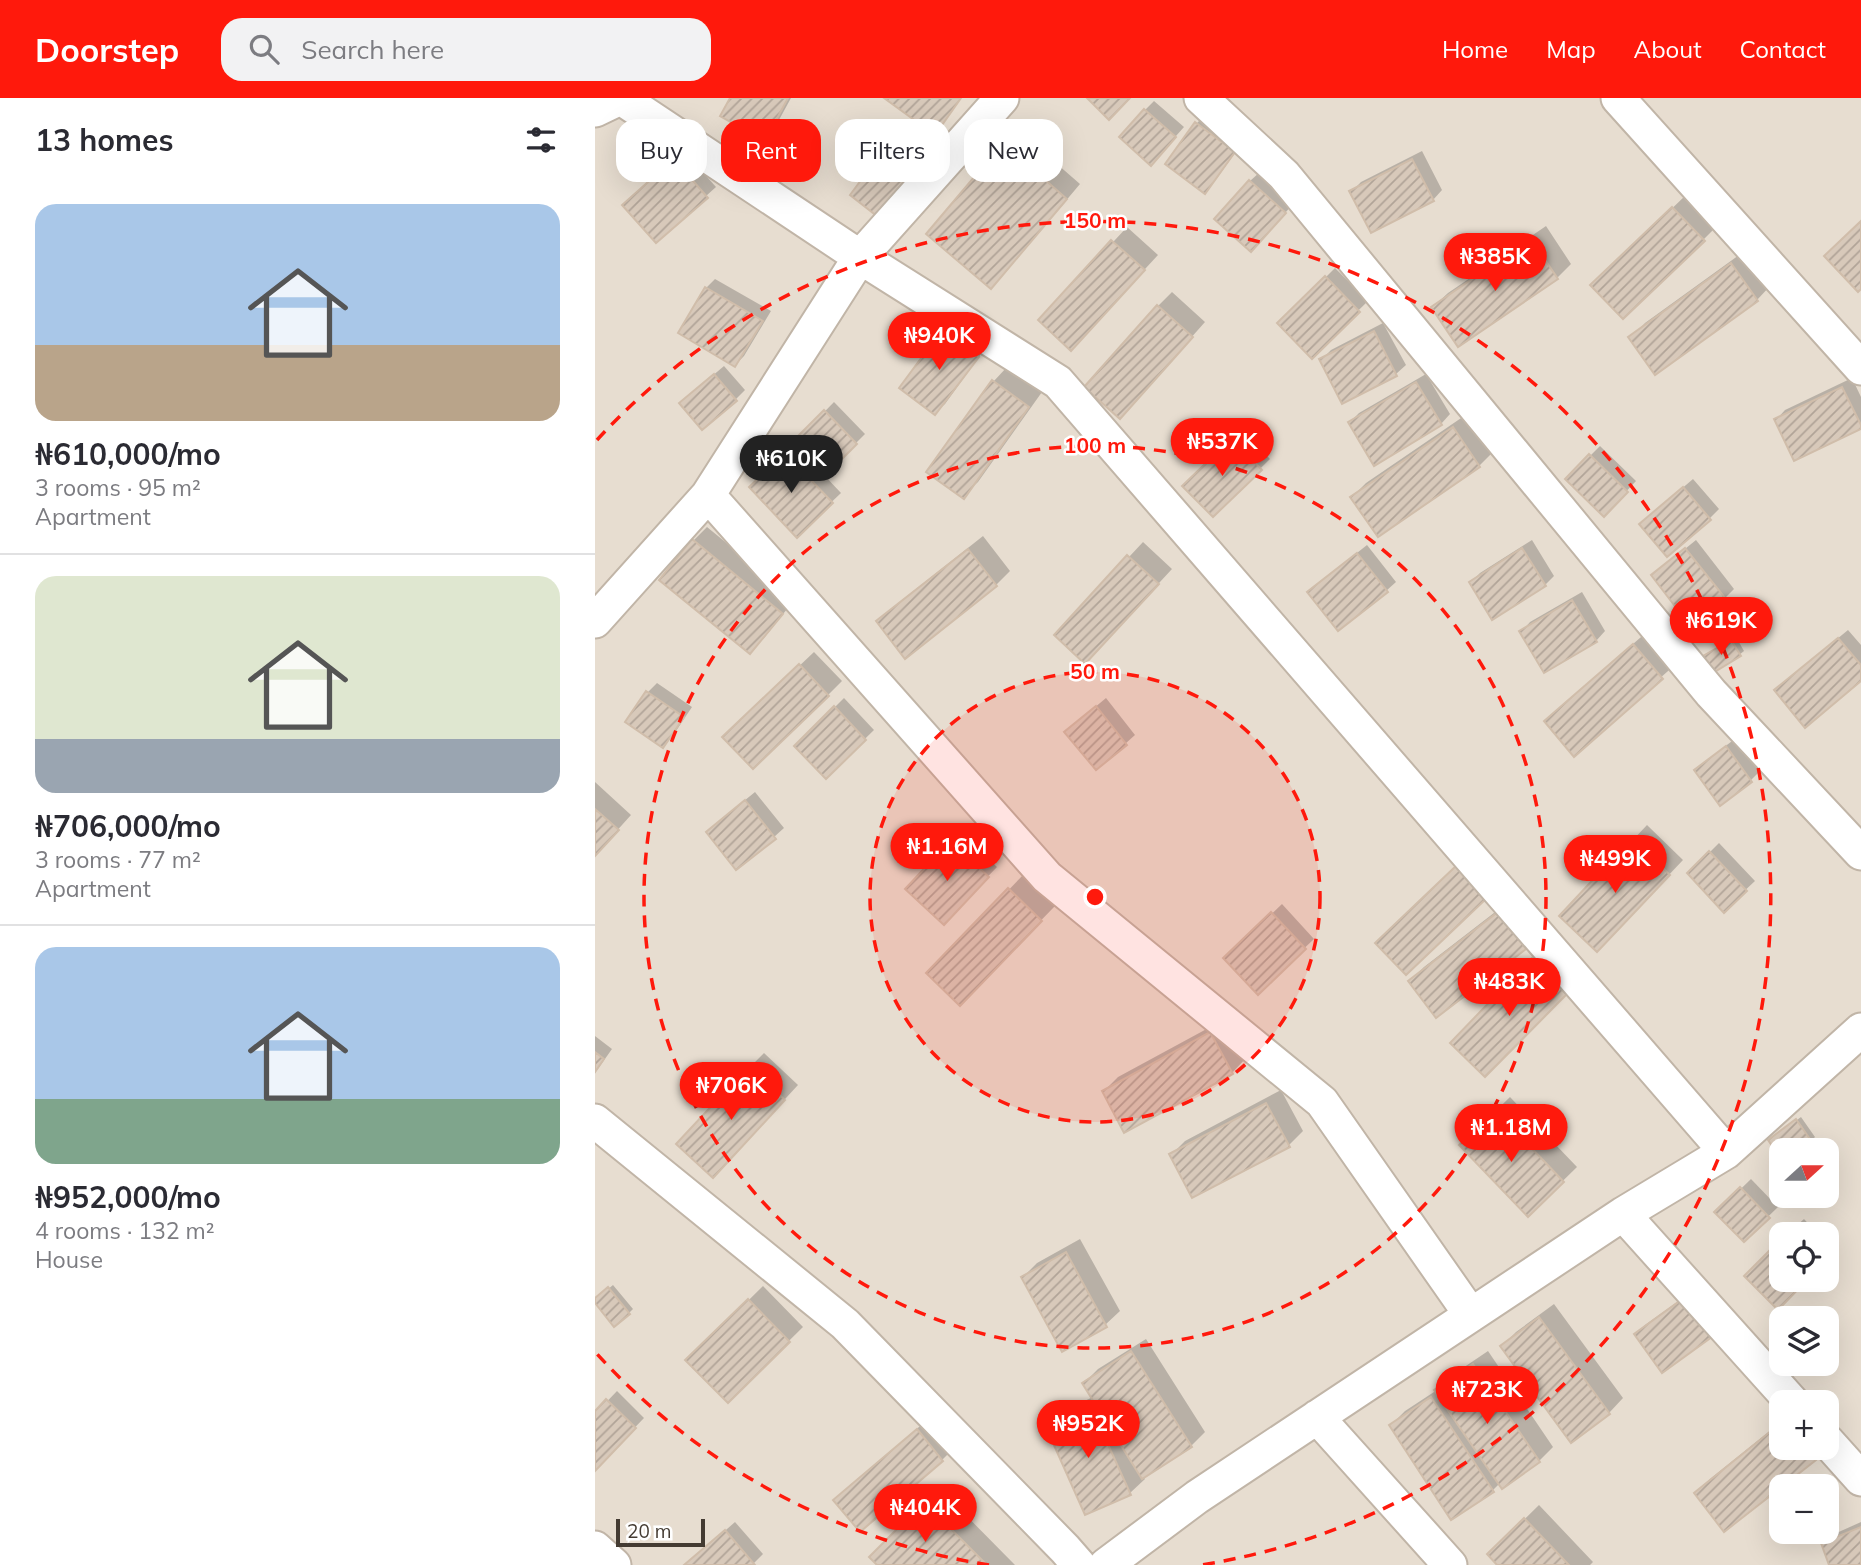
<!DOCTYPE html>
<html lang="en">
<head>
<meta charset="utf-8">
<style>
	:root { --surface:#fff; --page:#f2f2f3; --text:#2b2b33; --muted:#7c7c81; --line:#e1e1e2; --accent:#ff190c }
	body { margin:0; font-family:Mulish,sans-serif; background:var(--page); color:var(--text); height:100vh; display:flex; flex-direction:column; font-size:26px; white-space:nowrap }
	* { box-sizing:border-box; margin:0 }
	p { font-size:23px; color:var(--muted) }
	.icon { flex:none; width:38px; height:38px; fill:none; stroke:currentColor; stroke-width:2; stroke-linecap:round; stroke-linejoin:round }
	.map { position:relative; flex:1; overflow:hidden }
	.details { display:flex; flex-direction:column; background:var(--surface); width:595px }
	.details>* { flex:none }
	.hud { position:absolute; left:21px; top:21px; width:665px; height:63px; display:flex; gap:14px }
	.needle { width:46px; rotate:69deg }
	.controls { position:absolute; left:1174px; top:1040px; display:grid; gap:14px }
	.controls a { display:grid; place-items:center; width:70px; height:70px; border-radius:14px; background:var(--surface); box-shadow:0 7px 28px #0002; font-size:35px }
	.scale { position:absolute; left:21px; bottom:18px; width:89px; box-sizing:border-box; padding-left:7px; border:4px solid #443b32; border-top:0; font-size:19px; line-height:24px; white-space:nowrap; color:#443b32; -webkit-text-stroke:5px #fff; paint-order:stroke }
	.price { position:absolute; translate:-50% -60px; padding:0 16px; border-radius:24px; background:var(--accent); color:#fff; font-size:23px; line-height:46px; filter:drop-shadow(0 2px 4px #0008) }
	.price::after { content:''; position:absolute; left:50%; top:42px; width:21px; height:16px; margin-left:-10px; background:inherit; clip-path:polygon(0 0,100% 0,50% 100%) }
	.price.current { background:#222; color:#fff }
	ul { padding:0; list-style:none }
	li { display:grid; align-content:center; gap:14px; height:371px; padding:0 35px }
	li+li { border-top:2px solid var(--line) }
	li span { display:grid; place-items:center; height:217px; border-radius:21px; color:#555 }
	li>.icon { margin-inline-start:auto }
	span .icon { width:126px; height:126px; fill:#fffc; stroke-width:1 }
	li b { font-size:30px }
	h2 { display:flex; justify-content:space-between; align-items:center; height:84px; padding:0 35px; font-size:30px }
	.chip { padding:0 24px; border-radius:21px; background:var(--surface); box-shadow:0 7px 28px #0002; font-size:24px; line-height:63px }
	.chip.current { background:var(--accent); color:#fff }
	header { display:flex; align-items:center; gap:42px; box-sizing:border-box; height:98px; padding:0 35px; background:var(--accent); color:#fff }
	header strong { font-size:33px }
	nav { display:flex; gap:38px; margin-inline-start:auto; font-size:24px }
	.search { width:490px; height:63px; background:var(--page); display:flex; align-items:center; gap:18px; box-sizing:border-box; padding:0 24px; border-radius:21px; color:var(--muted); font-size:26px }
	main { display:flex; flex:1; min-height:0 }
	.map>svg:first-child { display:block }
	.residential { fill:#e7ddd0; fill-rule:evenodd }
	.shadow { fill:#0003 }
	.building { fill:url(#building-hatch); stroke:#d0bdaa; stroke-width:2 }
	.lines { fill:none; stroke-linecap:round; stroke-linejoin:round }
	.minor-casing { stroke:#c1b5a7; stroke-width:37 }
	.minor { stroke:#fff; stroke-width:33 }
	.ring { fill:none; stroke:#ff190c; stroke-width:3.5; stroke-dasharray:12 9 }
	.centre { fill:#ff190c; stroke:#fff; stroke-width:3.5 }
	.ring-label { font-size:21px; text-anchor:middle; font-weight:bold; fill:#ff190c; stroke:#fff; stroke-width:5; stroke-linejoin:round; paint-order:stroke }
</style>
</head>
<body>
<header>
<strong>Doorstep</strong>
<div class="search"><svg class="icon" aria-label="search" viewBox="0 0 24 24"><circle cx="10" cy="10" r="6"/><path d="M15 15l6 6"/></svg>Search here</div>
<nav><a>Home</a><a>Map</a><a>About</a><a>Contact</a></nav>
</header>
<main>
<section class="details">
<h2>13 homes<svg class="icon" aria-label="filters" viewBox="0 0 24 24"><path d="M4 7h16M4 17h16"/><circle cx="9" cy="7" r="2"/><circle cx="15" cy="17" r="2"/></svg></h2>
<ul>
<li><span style="background:linear-gradient(#a9c7e8 65%,#b9a48a 0)"><svg class="icon" aria-label="home" viewBox="0 0 24 24"><path d="M3 11l9-7 9 7M6 9v11h12V9"/></svg></span><div><b>₦610,000/mo</b><p>3 rooms · 95 m²</p><p>Apartment</p></div></li>
<li><span style="background:linear-gradient(#dfe7d0 75%,#9aa5b1 0)"><svg class="icon" aria-label="home" viewBox="0 0 24 24"><path d="M3 11l9-7 9 7M6 9v11h12V9"/></svg></span><div><b>₦706,000/mo</b><p>3 rooms · 77 m²</p><p>Apartment</p></div></li>
<li><span style="background:linear-gradient(#a9c7e8 70%,#7fa58c 0)"><svg class="icon" aria-label="home" viewBox="0 0 24 24"><path d="M3 11l9-7 9 7M6 9v11h12V9"/></svg></span><div><b>₦952,000/mo</b><p>4 rooms · 132 m²</p><p>House</p></div></li>
</ul>
</section>
<div class="map">
<svg width="1266" height="1467" viewBox="0 0 1266 1467">
	<defs>
		<pattern id="building-hatch" width="6" height="6" patternUnits="userSpaceOnUse" patternTransform="scale(1.75)"><rect width="6" height="6" fill="#d8c9ba"/><path d="M-1 1l2-2M0 6l6-6M5 7l2-2" fill="none" stroke="#b1a498"/></pattern>
	</defs>
	<rect width="100%" height="100%" fill="#f2ece2"/>
	<path class="residential" d="M0 0H1266V1467H0ZM1186 1052H1232V1097H1186ZM1186 1136H1232V1181H1186ZM1186 1220H1232V1265H1186ZM1186 1304H1232V1349H1186ZM1186 1388H1232V1433H1186Z"/>
	<path class="shadow" d="M137 0H196L179 31 170 41Z
		M559 3 589 29 565 56 550 12Z
		M611 16 648 44 619 84 610 94 601 26Z
		M423 32 485 86 410 175 396 189 409 46Z
		M89 53 121 89 61 143 38 98Z
		M827 53 847 92 838 102 757 93 766 84Z
		M292 54 321 77 296 110 257 96 283 63Z
		M665 74 699 105 665 143 655 83Z
		M1092 96 1122 128 1108 142 1012 173Z
		M951 128 976 166 962 180 838 209 853 195Z
		M532 129 563 157 490 236 446 222Z
		M1151 152 1176 187 1162 202 1061 275 1036 240 1050 225Z
		M740 170 773 203 717 258 685 225Z
		M120 181 176 213 149 258 140 267 111 190Z
		M577 194 610 224 539 304 563 208Z
		M358 223 391 249 350 306 340 315 307 289 348 233Z
		M788 225 811 267 801 276 748 304 726 262 736 252Z
		M129 268 150 292 140 302 96 296Z
		M412 269 447 294 383 384 368 398 398 284Z
		M831 276 855 316 846 326 755 324 764 315Z
		M1257 280 1266 299V329L1181 322 1190 312Z
		M239 304 270 336 229 377 246 395 202 437 157 389 199 349 197 347Z
		M872 316 898 354 884 368 757 399 771 385Z
		M647 332 675 361 618 417 590 388Z
		M1005 348 1041 383 1009 417 972 381Z
		M1098 381 1124 411 1114 421 1056 417Z
		M112 429 200 501 169 540 155 554 98 443Z
		M388 438 415 473 401 487 310 558 283 524 297 510Z
		M937 442 959 478 950 487 876 484 885 475Z
		M1101 442 1139 491 1130 500 1058 477Z
		M548 444 577 471 504 550 534 459Z
		M772 447 801 484 791 493 724 485Z
		M987 494 1010 533 1001 543 950 573 926 534 935 524Z
		M1253 532 1266 547V581L1191 583Z
		M1053 533 1081 566 979 656 965 609Z
		M1141 539 1149 553 1144 557 1108 559Z
		M219 554 247 583 233 597 144 625Z
		M62 585 97 609 77 639 68 648 32 624 53 594Z
		M249 600 279 632 231 679 201 648Z
		M511 600 540 637 530 646 481 625Z
		M1141 640 1165 673 1156 682 1126 705 1102 672 1111 663Z
		M0 684 36 717 0 757Z
		M160 694 189 730 179 739 122 725Z
		M1052 727 1088 762 1016 838 966 818Z
		M366 735 402 769 349 824 313 791Z
		M1124 745 1160 783 1129 812 1094 775Z
		M428 777 460 808 365 906 334 875Z
		M917 801 944 836 930 850 815 883 829 869Z
		M687 806 719 841 663 894 631 860Z
		M953 847 985 880 858 945Z
		M630 921 651 960 637 975 509 993 523 979Z
		M0 938 17 951 0 975Z
		M169 955 203 987 132 1064 155 969Z
		M686 992 708 1033 694 1047 576 1057 590 1043Z
		M915 999 982 1069 933 1117 866 1047Z
		M1206 1019 1220 1039 1216 1043 1186 1052V1058L1175 1042Z
		M1156 1081 1183 1109 1149 1142 1122 1114Z
		M1209 1121 1223 1136H1194L1199 1130Z
		M485 1141 525 1213 510 1227 428 1179 442 1165Z
		M1232 1145 1239 1152 1232 1159Z
		M18 1187 38 1211 34 1215 0 1202Z
		M168 1188 208 1229 133 1303 93 1262Z
		M1103 1189 1041 1236 1050 1227Z
		M959 1206 1028 1300 1014 1315 976 1342 907 1248 921 1234Z
		M551 1241 610 1334 596 1348 548 1378 550 1381 535 1395 491 1415 452 1328 466 1314 498 1299 489 1285 503 1271Z
		M893 1253 958 1349 944 1363 905 1385 898 1392 796 1327 810 1313 842 1292 856 1278Z
		M22 1293 49 1320 0 1371V1316Z
		M337 1318 361 1348 347 1362 265 1432 240 1402 254 1388Z
		M1186 1324V1349H1231L1220 1360 1130 1431 1101 1395 1115 1381Z
		M345 1391 420 1467H284L277 1459Z
		M944 1407 998 1464 995 1467H905L894 1456Z
		M140 1424 168 1456 157 1467H91Z
		M1266 1424V1467H1236L1228 1446 1237 1437Z"/>
	<path class="building" d="M135 0H193L170 43 125 18Z
		M289 0H366L340 37Z
		M492 0H535L514 22Z
		M549 11 581 39 556 68 524 39Z
		M600 24 640 54 610 96 570 66Z
		M408 45 472 101 396 191 331 136Z
		M79 61 113 100 61 145 27 107Z
		M817 61 839 103 776 135 754 93Z
		M281 62 313 87 287 122 255 97Z
		M654 82 691 115 656 154 619 121Z
		M1077 109 1110 143 1028 221 995 187Z
		M1266 123V191L1263 194 1229 158Z
		M936 141 963 181 863 249 836 209Z
		M516 142 550 172 476 253 443 222Z
		M1136 165 1163 203 1060 277 1033 239Z
		M730 178 765 214 717 261 682 225Z
		M110 189 168 223 140 269 83 235Z
		M562 207 598 239 525 321 489 289Z
		M347 232 384 259 340 317 304 290Z
		M779 233 802 278 747 306 724 261Z
		M119 276 142 303 107 332 84 305Z
		M397 282 434 309 369 401 331 374Z
		M821 284 847 327 779 368 753 324Z
		M1247 289 1266 327V331L1199 363 1179 321Z
		M229 312 262 346 227 381 194 347Z
		M858 329 885 369 783 439 755 399Z
		M637 340 667 372 618 419 587 388Z
		M190 355 238 405 202 440 154 389Z
		M994 356 1033 394 1009 419 970 381Z
		M1088 389 1116 422 1072 459 1044 426Z
		M97 441 188 516 155 556 64 482Z
		M927 450 951 488 897 522 874 484Z
		M1090 450 1131 501 1096 529 1056 477Z
		M373 451 402 488 310 561 281 523Z
		M762 455 793 494 743 533 712 494Z
		M532 457 564 486 490 566 459 537Z
		M977 502 1002 544 949 575 924 533Z
		M1243 540 1266 567V583L1210 630 1179 592Z
		M1136 542 1146 558 1116 576 1106 559Z
		M1038 546 1068 581 979 659 949 623Z
		M204 566 234 598 158 671 127 639Z
		M51 593 89 619 68 650 30 624Z
		M239 608 271 642 231 681 199 648Z
		M501 608 532 647 501 672 469 634Z
		M1131 648 1157 684 1125 708 1099 672Z
		M150 702 181 741 141 772 111 734Z
		M0 711 24 732 0 758Z
		M1037 740 1075 777 1002 854 964 818Z
		M355 743 394 779 349 827 310 791Z
		M1114 753 1152 793 1129 815 1092 775Z
		M862 767 892 800 811 877 780 845Z
		M413 790 447 823 365 908 331 875Z
		M676 814 711 851 663 897 628 860Z
		M903 814 931 851 841 920 813 883Z
		M937 860 973 895 890 979 855 945Z
		M615 934 638 976 529 1035 507 993Z
		M0 954 9 961 0 974Z
		M154 968 190 1002 118 1080 81 1046Z
		M671 1005 695 1049 597 1100 574 1056Z
		M900 1012 969 1084 933 1119 864 1047Z
		M1201 1021 1217 1044 1206 1052H1186V1061L1173 1042Z
		M1145 1089 1175 1120 1149 1144 1119 1114Z
		M1186 1141V1181H1213L1183 1212 1149 1178Z
		M471 1154 512 1229 467 1254 426 1179Z
		M13 1189 35 1216 19 1229 0 1205V1200Z
		M1093 1197 1121 1236 1067 1275 1039 1236Z
		M153 1201 195 1244 133 1305 90 1262Z
		M944 1219 1015 1316 976 1345 905 1248Z
		M536 1253 597 1349 547 1381 487 1285Z
		M878 1266 945 1364 907 1391 839 1292Z
		M836 1299 899 1394 856 1422 794 1327Z
		M11 1301 41 1330 0 1373V1313Z
		M495 1307 536 1397 490 1417 450 1327Z
		M1186 1325V1349H1211L1221 1362 1129 1434 1099 1395Z
		M322 1331 348 1363 265 1434 238 1402Z
		M329 1404 392 1467H282L274 1459Z
		M929 1420 974 1467H902L892 1456Z
		M1266 1429V1467H1234L1226 1445Z
		M130 1432 160 1467H89Z"/>
	<g class="lines">
		<g class="minor-casing">
			<path id="minor" d="M26 0 265 159 463 284 1131 1054
				M606 0 689 77 1116 595 1266 755
				M1023 0 1266 270
				M0 12 25 0
				M113 397 452 779 727 1004 876 1217
				M0 523 113 397 265 159 407 0
				M0 1023 250 1226 470 1451 484 1467
				M1028 1116 1197 1304
				M722 1319 855 1467
				M1232 1343 1266 1381
				M0 1450 19 1467
				M511 1467 602 1399 1028 1116 1131 1054 1266 932"/>
		</g>
		<use href="#minor" class="minor"/>
	</g>
	<circle cx="500" cy="799" r="225" fill="#ff190c" fill-opacity=".12"/>
	<g class="ring">
		<circle cx="500" cy="799" r="225"/>
		<circle cx="500" cy="799" r="451"/>
		<path d="M394 1467A676 676 0 0 1 2 1256M2 342A676 676 0 1 1 606 1467"/>
	</g>
	<circle cx="500" cy="799" r="10" class="centre"/>
	<g class="ring-label">
		<text x="500" y="130">150 m</text>
		<text x="500" y="355">100 m</text>
		<text x="500" y="581">50 m</text>
	</g>
</svg>
<div class="controls">
<a><svg class="needle" viewBox="-14 -14 28 28"><path d="M0-13l5 13h-10z" fill="#e53935"/><path d="M0 13l5-13h-10z" fill="#7c7c81"/></svg></a>
<a><svg class="icon" aria-label="locate" viewBox="0 0 24 24"><circle cx="12" cy="12" r="6"/><path d="M12 2v4M12 18v4M2 12h4M18 12h4"/></svg></a>
<a><svg class="icon" aria-label="layers" viewBox="0 0 24 24"><path d="M12 4l9 5-9 5-9-5zM3 14l9 5 9-5"/></svg></a>
<a>+</a>
<a>−</a>
</div>
<div class="scale">20 m</div>
<b class="price" style="left:900px;top:195px">₦385K</b>
<b class="price" style="left:344px;top:274px">₦940K</b>
<b class="price" style="left:627px;top:380px">₦537K</b>
<b class="price current" style="left:196px;top:397px">₦610K</b>
<b class="price" style="left:1126px;top:559px">₦619K</b>
<b class="price" style="left:352px;top:785px">₦1.16M</b>
<b class="price" style="left:1020px;top:797px">₦499K</b>
<b class="price" style="left:914px;top:920px">₦483K</b>
<b class="price" style="left:136px;top:1024px">₦706K</b>
<b class="price" style="left:916px;top:1066px">₦1.18M</b>
<b class="price" style="left:892px;top:1328px">₦723K</b>
<b class="price" style="left:493px;top:1362px">₦952K</b>
<b class="price" style="left:330px;top:1446px">₦404K</b>
<div class="hud">
<a class="chip">Buy</a>
<a class="chip current">Rent</a>
<a class="chip">Filters</a>
<a class="chip">New</a>
</div>
</div>
</main>
</body>
</html>
